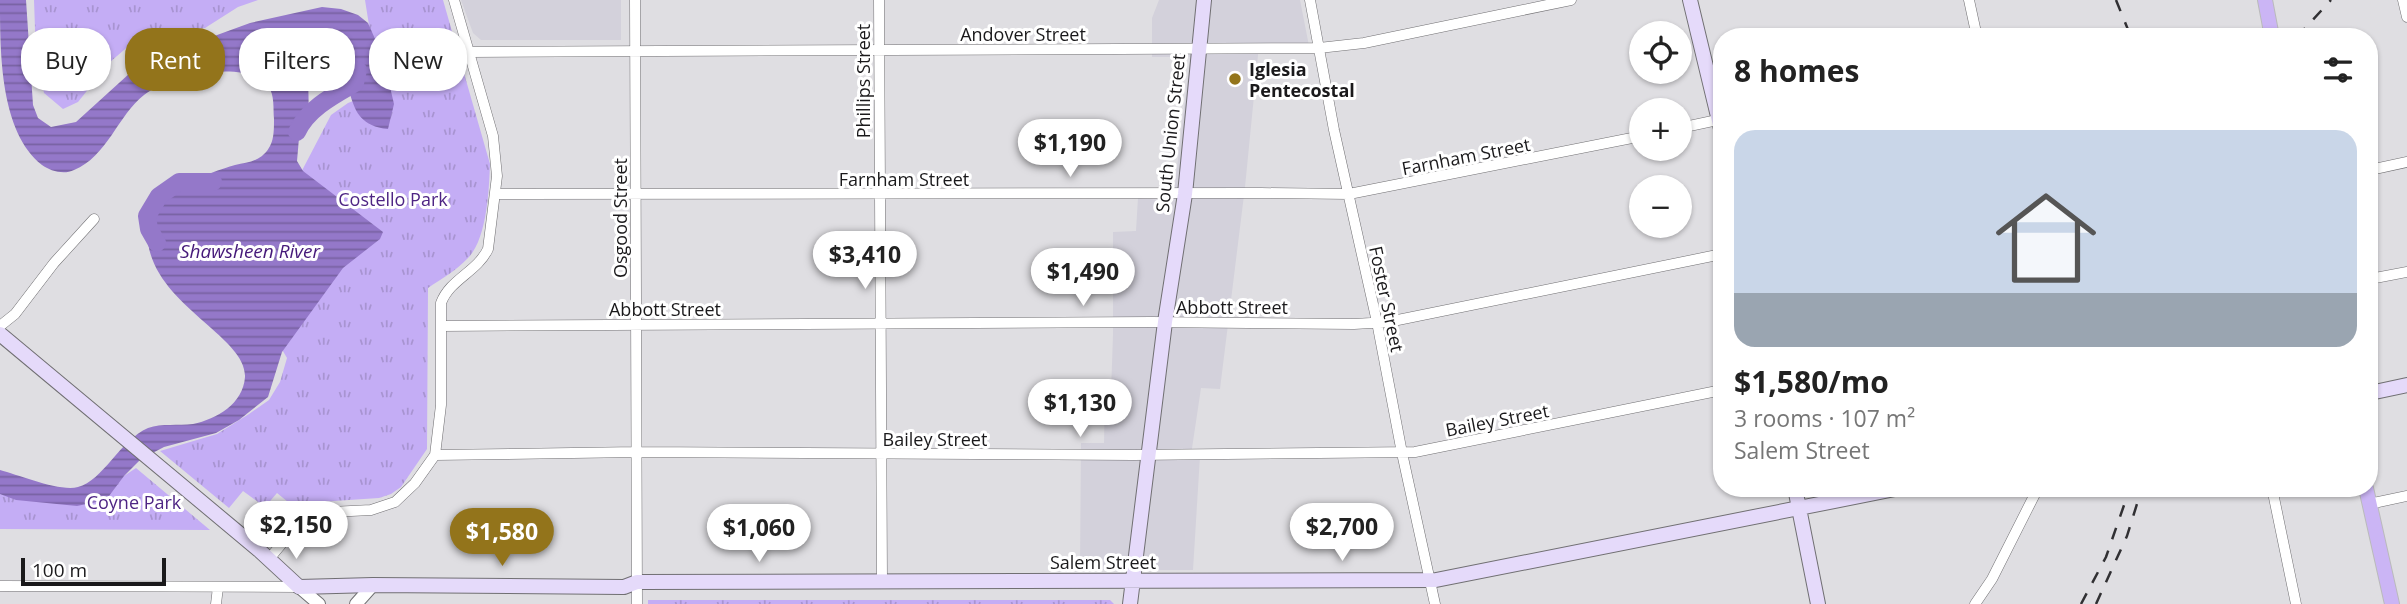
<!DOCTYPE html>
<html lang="en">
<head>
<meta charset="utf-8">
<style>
	:root { --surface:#fff; --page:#f6f6f6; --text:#222; --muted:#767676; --line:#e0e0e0; --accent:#93741b }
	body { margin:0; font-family:"Open Sans",sans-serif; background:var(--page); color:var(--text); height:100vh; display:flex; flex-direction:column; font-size:26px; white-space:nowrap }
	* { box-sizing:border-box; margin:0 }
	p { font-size:23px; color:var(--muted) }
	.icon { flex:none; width:38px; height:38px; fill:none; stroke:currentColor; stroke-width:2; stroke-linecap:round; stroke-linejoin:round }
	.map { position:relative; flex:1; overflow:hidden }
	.drawer { position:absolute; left:1713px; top:28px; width:665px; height:469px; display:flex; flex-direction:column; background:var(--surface); border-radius:28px; box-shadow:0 2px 5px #0004 }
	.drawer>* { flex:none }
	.hud { position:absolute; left:21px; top:28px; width:665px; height:63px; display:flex; gap:14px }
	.controls { position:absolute; left:1629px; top:21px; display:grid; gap:14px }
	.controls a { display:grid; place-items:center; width:63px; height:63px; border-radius:50%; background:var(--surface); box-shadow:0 2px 5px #0004; font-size:35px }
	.scale { position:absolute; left:21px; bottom:18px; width:145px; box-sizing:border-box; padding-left:7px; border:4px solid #1a191b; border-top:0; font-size:19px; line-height:24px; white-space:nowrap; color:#1a191b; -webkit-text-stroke:5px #fff; paint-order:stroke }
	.price { position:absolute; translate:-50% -60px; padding:0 16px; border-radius:24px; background:#fff; color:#222; font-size:23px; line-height:46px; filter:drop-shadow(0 2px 4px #0008) }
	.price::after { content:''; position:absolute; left:50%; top:42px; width:21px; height:16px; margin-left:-10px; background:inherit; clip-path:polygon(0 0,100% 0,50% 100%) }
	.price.current { background:var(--accent); color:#fff }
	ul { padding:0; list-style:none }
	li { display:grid; align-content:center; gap:14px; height:371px; padding:0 21px }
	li+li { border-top:2px solid var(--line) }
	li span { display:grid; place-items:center; height:217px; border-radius:21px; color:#555 }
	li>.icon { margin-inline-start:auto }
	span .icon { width:126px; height:126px; fill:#fffc; stroke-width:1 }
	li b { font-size:30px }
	h2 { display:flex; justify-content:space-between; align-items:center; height:84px; padding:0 21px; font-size:30px }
	.chip { padding:0 24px; border-radius:28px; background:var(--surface); box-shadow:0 2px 5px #0004; font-size:24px; line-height:63px }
	.chip.current { background:var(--accent); color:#fff }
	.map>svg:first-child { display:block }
	.built { fill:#d3d1db }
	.park { fill:url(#park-tufts) }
	.water { fill:url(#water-rules) }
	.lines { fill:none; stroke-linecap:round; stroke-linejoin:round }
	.river { stroke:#9478c9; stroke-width:18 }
	.minor-casing { stroke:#706f72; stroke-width:11 }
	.tertiary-casing { stroke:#706f72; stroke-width:14 }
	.secondary-casing { stroke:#706f72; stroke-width:16 }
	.primary-casing { stroke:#bababb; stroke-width:16 }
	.minor { stroke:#fff; stroke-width:10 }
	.tertiary { stroke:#fff; stroke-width:12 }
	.secondary { stroke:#e5dafa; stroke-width:14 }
	.primary { stroke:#cbb5f5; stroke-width:14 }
	.rail { stroke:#313033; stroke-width:2.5; stroke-dasharray:12 12; stroke-linecap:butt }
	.poi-dot { fill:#93741b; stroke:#fff; stroke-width:2.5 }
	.labels { text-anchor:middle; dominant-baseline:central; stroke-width:6; stroke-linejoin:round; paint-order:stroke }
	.street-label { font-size:18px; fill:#1a191b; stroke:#fff }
	.poi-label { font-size:18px; font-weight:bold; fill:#1a191b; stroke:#fff; text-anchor:start }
	.park-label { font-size:18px; fill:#4e2584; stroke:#fff }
	.water-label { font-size:19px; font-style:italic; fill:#451979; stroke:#fff }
</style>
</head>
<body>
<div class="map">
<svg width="2407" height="604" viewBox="0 0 2407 604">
	<defs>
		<pattern id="park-tufts" width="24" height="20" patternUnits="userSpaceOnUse" patternTransform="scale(1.75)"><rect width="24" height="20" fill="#c4adf5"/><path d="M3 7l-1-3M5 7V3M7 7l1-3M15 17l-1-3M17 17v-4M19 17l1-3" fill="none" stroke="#a894d1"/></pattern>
		<pattern id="water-rules" width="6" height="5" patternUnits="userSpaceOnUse" patternTransform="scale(1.75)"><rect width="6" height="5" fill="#9478c9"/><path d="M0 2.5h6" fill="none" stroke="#7862a2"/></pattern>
	</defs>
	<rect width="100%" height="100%" fill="#dfdee2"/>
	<path class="built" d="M461 0H621V40H481L473 33Z
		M1159 0H1300L1309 46 1259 45 1245 187 1220 389 1201 388 1191 455 1200 456 1193 570H1080L1081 443H1104L1105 394 1111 393 1113 335V232L1136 231 1138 198 1173 201 1190 57H1152V18Z"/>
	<path class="park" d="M34 0H258L238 7 205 28 138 38 110 62 78 102 63 109 44 93 36 57Z
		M365 0H443L490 164C489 190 487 239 468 258 457 270 441 279 428 288L427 449 401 487 391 494 379 498 319 502 299 511 277 493 265 507 243 491 229 508 160 451 217 434 249 414 269 400 280 382 287 358 277 341 296 182 331 115 348 103 366 96 375 63Z
		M136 468 210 530 0 529V489L103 490Z
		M648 600H1110L1114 604H648Z"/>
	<path class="water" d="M0 0H26L33 105 38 118 51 127 76 122 130 73 165 54 250 23 322 7 341 9 358 15 368 23 383 57 394 104 388 129C336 124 363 72 323 58L308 73 309 120 299 138 297 161 303 171 383 232 380 239 343 268 282 352 268 397 239 420 216 433 164 447 141 459 124 476 106 500 77 506 16 500 0 494V470C19 475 60 492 78 487 103 481 120 440 148 428 162 423 178 426 193 424 217 419 243 404 245 377 247 333 138 300 148 223 153 191 209 173 235 165 245 163 254 162 262 156 274 146 274 134 274 119 273 109 275 95 268 86 245 58 169 76 144 95 118 115 107 157 74 170 64 175 50 171 42 165 0 132 0 53 0 0Z"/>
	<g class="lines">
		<path class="river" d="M297 132C307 109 334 95 355 83L358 70
			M157 243 149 229 147 216 159 196 179 182H213"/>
		<g class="minor-casing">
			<path id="minor" d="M635 0 637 604
				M879 0 882 582
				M1310 0 1334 130 1377 322 1402 453 1435 604
				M1969 0 1977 37
				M2403 0 2407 17
				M470 52 1319 48 1364 43 1571 0
				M1680 128 1722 119
				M2370 170 2407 162
				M496 194 1261 193 1349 194 1642 136
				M2370 279 2407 272
				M0 326 15 314 54 263 94 219
				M441 326 1152 322 1354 324 1388 322 1722 254
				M435 455 637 452 1134 455 1415 452 1722 390
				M2272 488 2296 604
				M2369 504 2407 496
				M269 559 299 523 308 518 317 514 331 512 371 510 395 502 415 483 435 455 441 405V303C450 279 477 272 488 249L497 176 493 136 454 0
				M0 586 299 587
				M216 604 218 587
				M1975 604 1992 579 2038 488"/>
		</g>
		<g class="tertiary-casing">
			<path id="tertiary" d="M299 587 319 604
				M356 604 373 585"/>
		</g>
		<g class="secondary-casing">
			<path id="secondary" d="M1690 0 1722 133
				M0 334 259 550 299 587 373 585 624 587 637 582 1436 580 1900 488
				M2370 393 2407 385
				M1795 488 1818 604
				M1130 604 1165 322 1185 194 1204 0"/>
		</g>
		<g class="primary-casing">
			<path id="primary" d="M2265 0 2272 37
				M2366 488 2392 604"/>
		</g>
		<use href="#minor" class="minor"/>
		<use href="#tertiary" class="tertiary"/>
		<use href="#secondary" class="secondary"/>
		<use href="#primary" class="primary"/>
		<path class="rail" d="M2116 0 2131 37
			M2297 37 2331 0
			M2081 604 2106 557 2130 488
			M2096 604 2127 536 2142 488"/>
	</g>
	<circle class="poi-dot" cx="1235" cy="79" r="7"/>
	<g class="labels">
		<g class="street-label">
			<text x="1023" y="34">Andover Street</text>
			<text transform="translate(863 81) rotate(-90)">Phillips Street</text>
			<text transform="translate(1170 133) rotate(-84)">South Union Street</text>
			<text transform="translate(1466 156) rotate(-11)">Farnham Street</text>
			<text x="904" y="179">Farnham Street</text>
			<text transform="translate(620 218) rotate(-90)">Osgood Street</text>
			<text transform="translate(1387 299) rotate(78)">Foster Street</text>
			<text x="1232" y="307">Abbott Street</text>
			<text x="665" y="309">Abbott Street</text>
			<text transform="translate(1497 420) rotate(-11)">Bailey Street</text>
			<text x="935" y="439">Bailey Street</text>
			<text x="1103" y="562">Salem Street</text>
		</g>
		<g class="poi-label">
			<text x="1249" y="69">Iglesia<tspan x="1249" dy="21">Pentecostal</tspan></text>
		</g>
		<g class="park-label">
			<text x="393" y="199">Costello Park</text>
			<text x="134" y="502">Coyne Park</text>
		</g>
		<g class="water-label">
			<text x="250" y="251">Shawsheen River</text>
		</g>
	</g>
</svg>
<div class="controls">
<a><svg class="icon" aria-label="locate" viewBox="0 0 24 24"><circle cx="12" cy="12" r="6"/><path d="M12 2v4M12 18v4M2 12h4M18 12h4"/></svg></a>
<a>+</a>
<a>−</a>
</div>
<div class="scale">100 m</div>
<b class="price" style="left:1070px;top:179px">$1,190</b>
<b class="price" style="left:865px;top:291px">$3,410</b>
<b class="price" style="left:1083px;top:308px">$1,490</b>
<b class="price" style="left:1080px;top:439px">$1,130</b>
<b class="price" style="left:296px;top:561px">$2,150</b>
<b class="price" style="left:1342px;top:563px">$2,700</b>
<b class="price" style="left:759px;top:564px">$1,060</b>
<b class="price current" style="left:502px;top:568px">$1,580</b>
<div class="hud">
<a class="chip">Buy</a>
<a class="chip current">Rent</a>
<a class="chip">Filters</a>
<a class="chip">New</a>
</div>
<section class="drawer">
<h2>8 homes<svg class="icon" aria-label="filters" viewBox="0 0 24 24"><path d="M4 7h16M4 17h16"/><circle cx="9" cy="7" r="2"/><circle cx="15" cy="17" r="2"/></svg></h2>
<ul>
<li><span style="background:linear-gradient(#c9d6e8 75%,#9aa5b1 0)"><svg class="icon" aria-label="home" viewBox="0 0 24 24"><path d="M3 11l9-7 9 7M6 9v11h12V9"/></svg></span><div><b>$1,580/mo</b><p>3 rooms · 107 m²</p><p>Salem Street</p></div></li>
</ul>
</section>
</div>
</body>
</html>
